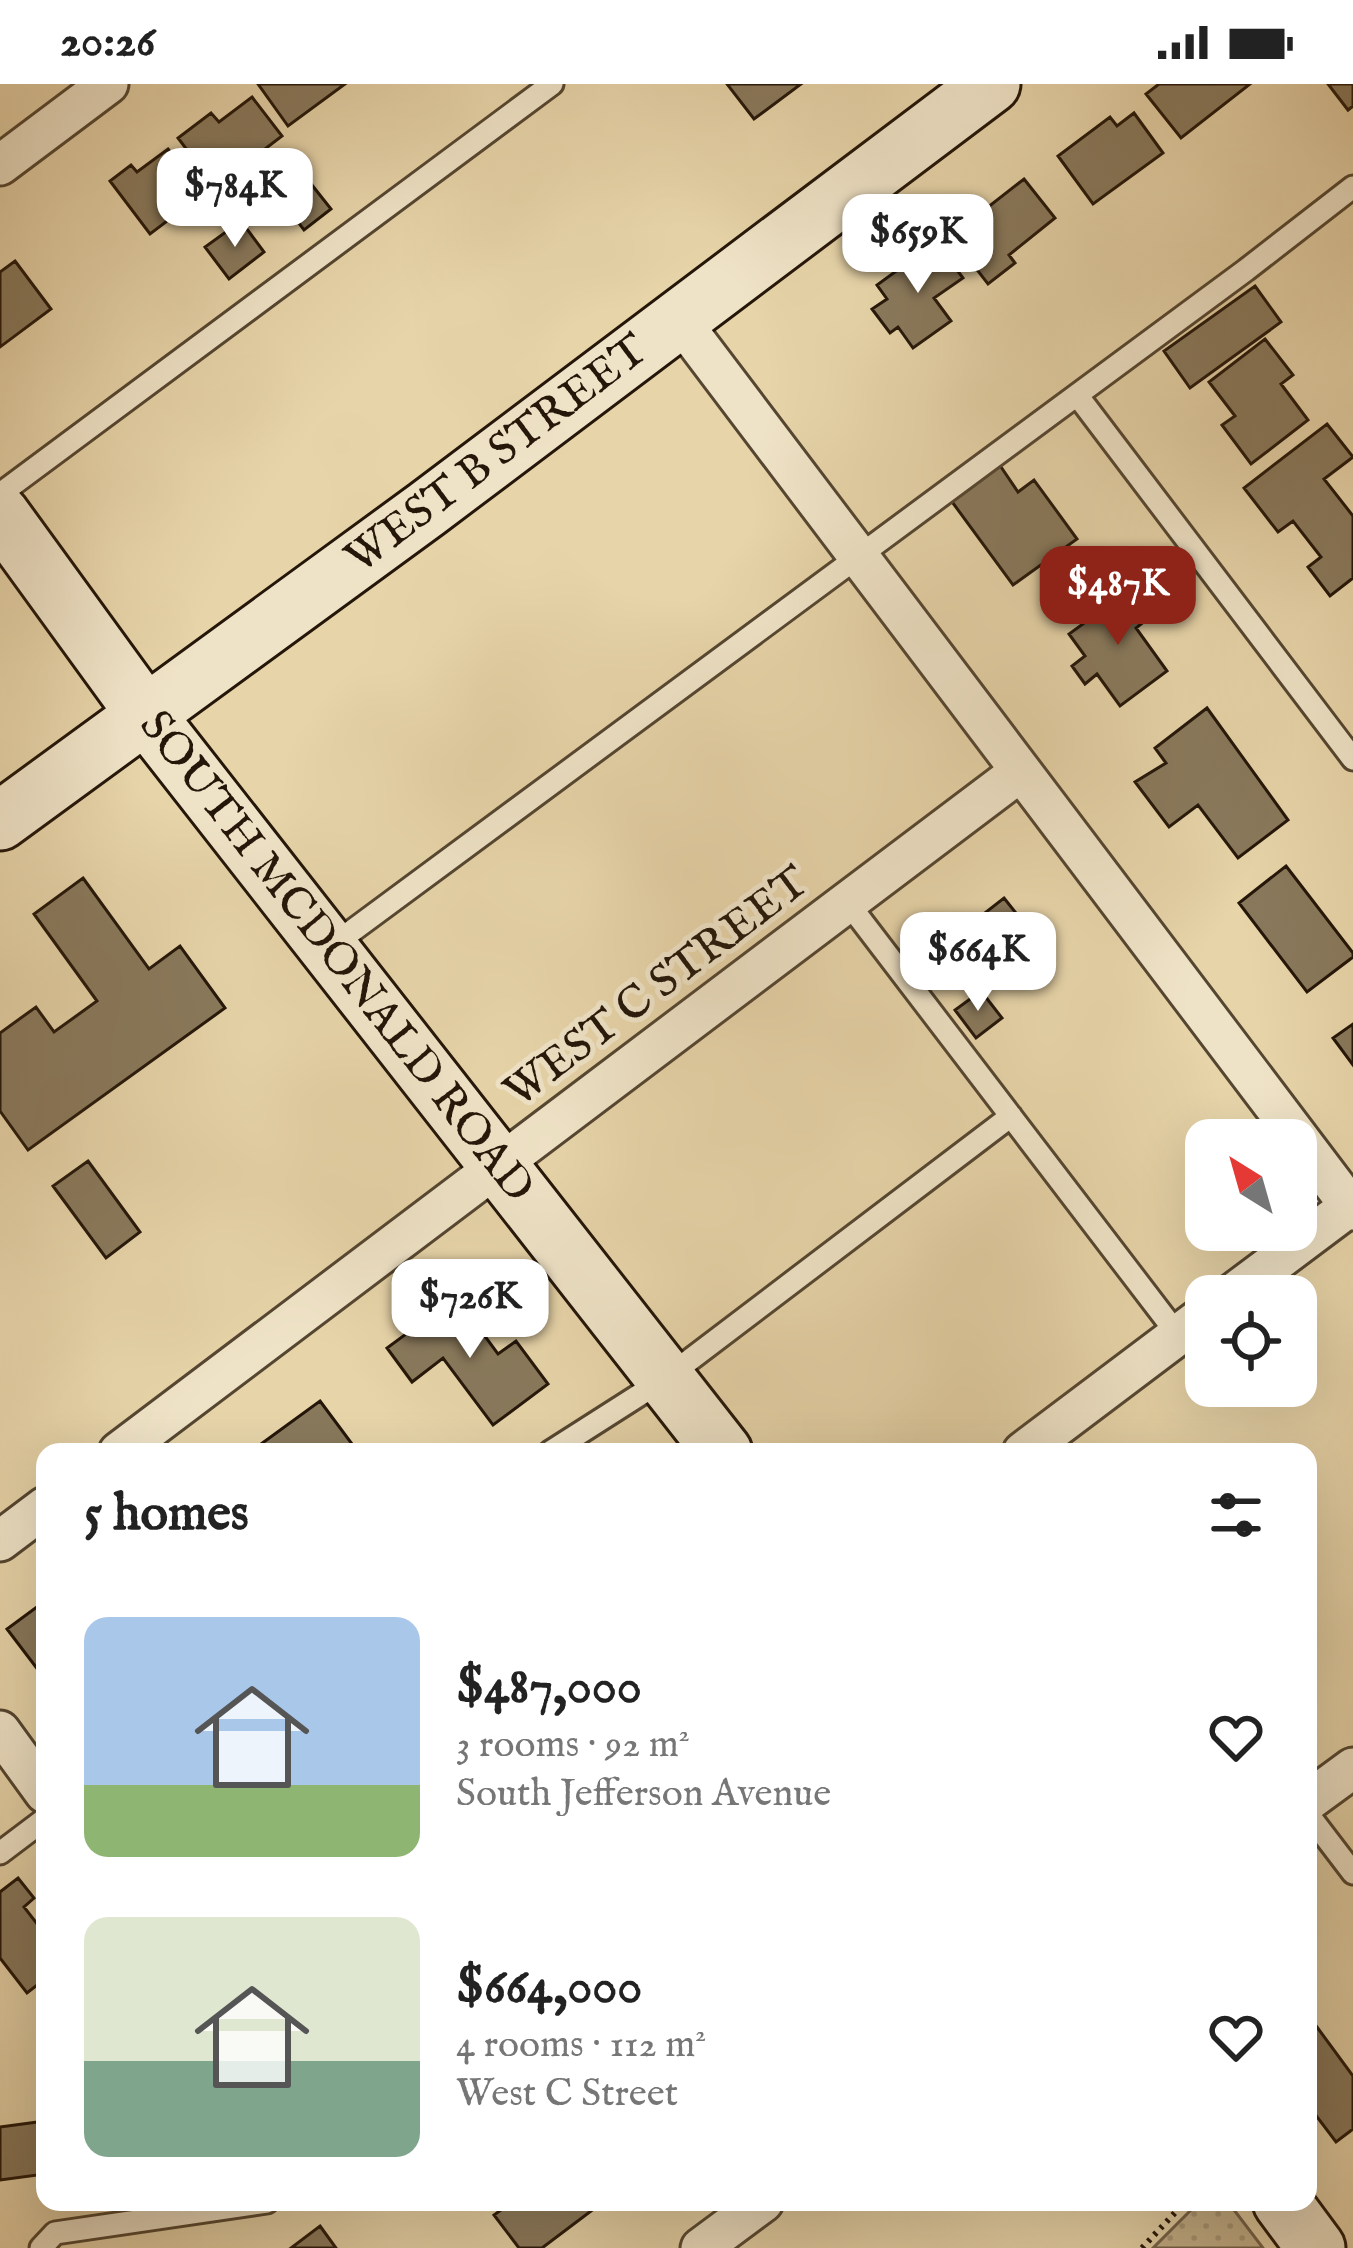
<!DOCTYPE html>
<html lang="en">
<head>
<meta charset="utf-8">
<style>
	:root { --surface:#fff; --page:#f2f2f2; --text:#222; --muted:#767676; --accent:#8f2418 }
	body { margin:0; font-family:"IM FELL English",serif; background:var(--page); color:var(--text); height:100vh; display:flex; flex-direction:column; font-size:45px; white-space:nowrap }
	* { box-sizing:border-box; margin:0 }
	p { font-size:39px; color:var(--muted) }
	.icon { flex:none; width:66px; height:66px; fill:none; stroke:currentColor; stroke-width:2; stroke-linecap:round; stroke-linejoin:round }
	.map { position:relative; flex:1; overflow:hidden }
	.sheet { position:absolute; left:36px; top:1359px; width:1281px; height:768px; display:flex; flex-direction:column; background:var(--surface); border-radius:24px; box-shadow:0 12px 48px #0002 }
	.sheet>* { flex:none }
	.needle { width:78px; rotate:323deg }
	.buttons { position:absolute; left:1185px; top:1035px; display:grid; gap:24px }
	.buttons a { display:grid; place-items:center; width:132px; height:132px; border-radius:24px; background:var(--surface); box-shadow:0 12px 48px #0002; font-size:60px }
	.price { position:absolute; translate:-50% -102px; padding:0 27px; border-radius:24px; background:#fff; color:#222; font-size:39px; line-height:78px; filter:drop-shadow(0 3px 6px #0008) }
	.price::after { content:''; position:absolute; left:50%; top:72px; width:36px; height:27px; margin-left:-18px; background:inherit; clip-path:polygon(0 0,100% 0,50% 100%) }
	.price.current { background:var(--accent); color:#fff }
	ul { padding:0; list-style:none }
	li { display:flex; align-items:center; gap:36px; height:300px; padding:0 48px }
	li span { display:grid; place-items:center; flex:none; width:336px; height:240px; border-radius:24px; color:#555 }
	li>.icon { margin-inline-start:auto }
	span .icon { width:144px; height:144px; fill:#fffc; stroke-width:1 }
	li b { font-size:51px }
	h2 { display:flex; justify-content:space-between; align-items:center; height:144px; padding:0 48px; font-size:51px }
	.status { display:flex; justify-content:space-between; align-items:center; height:84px; padding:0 60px; background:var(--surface); direction:ltr }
	.status svg { height:33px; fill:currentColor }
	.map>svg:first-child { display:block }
	.grass { fill:url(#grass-dots); stroke:#75654c; stroke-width:3 }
	.building { fill:#89795c; stroke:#241609; stroke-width:3 }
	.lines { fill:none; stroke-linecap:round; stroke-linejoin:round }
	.lane-casing { stroke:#554631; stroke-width:27 }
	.street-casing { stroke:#554631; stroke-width:45 }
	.secondary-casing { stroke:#241609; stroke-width:63 }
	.path { stroke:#241609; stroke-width:6; stroke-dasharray:3 6; stroke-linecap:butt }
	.lane { stroke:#efe3c7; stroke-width:21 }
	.street { stroke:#efe3c7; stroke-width:39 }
	.secondary { stroke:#efe3c7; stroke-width:57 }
	.labels { text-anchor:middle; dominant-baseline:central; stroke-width:10; stroke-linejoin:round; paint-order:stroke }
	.street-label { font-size:45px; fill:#241609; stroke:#efe3c7 }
</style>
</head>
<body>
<div class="status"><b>20:26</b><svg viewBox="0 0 49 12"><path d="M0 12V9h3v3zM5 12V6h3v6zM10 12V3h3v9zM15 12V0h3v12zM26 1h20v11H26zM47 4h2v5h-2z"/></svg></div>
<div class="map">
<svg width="1353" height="2164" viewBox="0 0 1353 2164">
	<defs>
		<pattern id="grass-dots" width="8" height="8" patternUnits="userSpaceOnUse" patternTransform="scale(3)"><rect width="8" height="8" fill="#c6b48e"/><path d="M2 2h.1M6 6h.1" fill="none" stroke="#aa9a79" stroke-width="1.8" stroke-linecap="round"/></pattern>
	</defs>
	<rect width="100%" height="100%" fill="#e7d4a9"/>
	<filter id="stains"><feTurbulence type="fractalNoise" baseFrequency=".00167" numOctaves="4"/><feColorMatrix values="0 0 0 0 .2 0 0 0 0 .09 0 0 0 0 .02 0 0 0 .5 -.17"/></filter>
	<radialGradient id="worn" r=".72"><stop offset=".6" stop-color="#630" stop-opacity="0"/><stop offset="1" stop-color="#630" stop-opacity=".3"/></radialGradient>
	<path class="grass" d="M1199 2118H1228L1263 2164H1153Z"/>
	<path class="building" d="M258 0H345L288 42Z
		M727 0H801L754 35Z
		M1159 0H1250L1181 54 1146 10Z
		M1328 0H1353V22L1348 26Z
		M252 13 282 52 215 103 178 54 211 29 219 38Z
		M1134 29 1163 69 1093 120 1058 72 1110 33 1117 42Z
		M168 65 203 110 150 150 110 97 131 81 137 88Z
		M304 91 331 125 304 146 278 112Z
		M1024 95 1055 134 1009 171 1015 179 988 200 951 152Z
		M241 137 264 168 229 195 205 163Z
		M936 158 963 194 934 214 951 237 913 264 898 243 890 249 872 225 887 215 877 201Z
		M15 177 51 225 0 263V188Z
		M1255 202 1281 238 1190 304 1164 267Z
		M1265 255 1293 291 1281 300 1308 336 1251 380 1222 341 1235 332 1209 298Z
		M1327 340 1353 373 1324 395 1353 432V494L1330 512 1308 483 1321 473 1293 437 1278 448 1244 404Z
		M999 380 1018 408 1034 396 1077 455 1013 501 950 415Z
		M1135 502 1155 529 1136 544 1167 587 1120 622 1097 590 1085 600 1072 582 1085 572 1069 550Z
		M1207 624 1288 736 1238 774 1198 721 1169 743 1135 698 1166 679 1155 664Z
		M1286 782 1353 869V873L1307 908 1239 819Z
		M83 794 149 885 180 862 225 924 28 1066 0 1027V949L36 923 54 948 97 917 34 830Z
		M1004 814 1047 868 1005 901 980 869 952 890 925 855 957 830 967 843Z
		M981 907 1002 934 976 954 955 926Z
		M1353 940V981L1333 954Z
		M88 1077 140 1148 106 1174 53 1102Z
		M456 1213 498 1270 516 1257 548 1300 493 1341 443 1274 412 1298 387 1264Z
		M320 1317 358 1368H250Z
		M45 1517V1595L7 1545Z
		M18 1794 34 1814 24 1823 45 1850V1895L27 1909 0 1874V1808Z
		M1314 1939 1353 1992V2045L1336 2058 1308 2021V1943Z
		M45 2037V2090L0 2096V2043Z
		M512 2118H603L542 2164H519L494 2131Z
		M320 2142 336 2164H291Z"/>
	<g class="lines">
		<g class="lane-casing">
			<path id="lane" d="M1077 311 1353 675
				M0 410 552 0
				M848 819 1178 1251
				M333 861 1246 186 1353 103
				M550 1368 666 1294 1011 1032
				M1308 1730 1353 1789
				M0 1769 45 1735
				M41 2164 55 2149 267 2118"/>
		</g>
		<g class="street-casing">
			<path id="street" d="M0 81 108 0
				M679 235 1353 1126
				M1230 1212 1350 1122
				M119 1368 1021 687
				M1023 1368 1206 1230
				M0 1457 45 1423
				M0 1647 45 1709
				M1308 1717 1353 1684
				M701 2164 763 2118"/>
		</g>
		<g class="secondary-casing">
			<path id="secondary" d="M0 430 146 631 723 1368
				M0 737 427 425 991 0
				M1282 2118 1316 2164"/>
		</g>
		<path class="path" d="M1142 2164 1185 2118"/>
		<use href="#lane" class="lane"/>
		<use href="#street" class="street"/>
		<use href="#secondary" class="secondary"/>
	</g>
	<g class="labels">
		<g class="street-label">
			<text transform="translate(497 371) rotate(-37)">WEST B STREET</text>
			<text transform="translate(336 873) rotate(52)">SOUTH MCDONALD ROAD</text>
			<text transform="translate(657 904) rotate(-37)">WEST C STREET</text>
		</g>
	</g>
	<rect width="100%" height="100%" filter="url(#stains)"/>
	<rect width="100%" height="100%" fill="url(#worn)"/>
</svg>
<div class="buttons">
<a><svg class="needle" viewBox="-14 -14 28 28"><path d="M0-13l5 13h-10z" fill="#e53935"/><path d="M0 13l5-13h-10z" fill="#767676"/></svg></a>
<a><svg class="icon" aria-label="locate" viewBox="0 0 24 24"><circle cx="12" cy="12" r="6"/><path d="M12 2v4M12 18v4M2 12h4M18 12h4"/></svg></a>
</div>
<b class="price" style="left:235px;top:166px">$784K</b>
<b class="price" style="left:918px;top:212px">$659K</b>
<b class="price current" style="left:1118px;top:564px">$487K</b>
<b class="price" style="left:978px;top:930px">$664K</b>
<b class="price" style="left:470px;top:1277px">$726K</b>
<section class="sheet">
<h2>5 homes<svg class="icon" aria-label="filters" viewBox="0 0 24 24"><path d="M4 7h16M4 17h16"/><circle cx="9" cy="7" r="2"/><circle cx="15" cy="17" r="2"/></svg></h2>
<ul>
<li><span style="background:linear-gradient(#a9c7e8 70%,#8fb573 0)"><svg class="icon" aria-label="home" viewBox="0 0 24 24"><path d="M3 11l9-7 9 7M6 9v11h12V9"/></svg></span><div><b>$487,000</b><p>3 rooms · 92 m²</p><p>South Jefferson Avenue</p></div><svg class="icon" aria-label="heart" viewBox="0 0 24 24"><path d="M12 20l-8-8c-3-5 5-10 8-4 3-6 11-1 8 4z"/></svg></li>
<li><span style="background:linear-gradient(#dfe7d0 60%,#7fa58c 0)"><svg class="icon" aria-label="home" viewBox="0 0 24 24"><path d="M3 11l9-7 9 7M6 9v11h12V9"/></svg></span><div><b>$664,000</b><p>4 rooms · 112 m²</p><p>West C Street</p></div><svg class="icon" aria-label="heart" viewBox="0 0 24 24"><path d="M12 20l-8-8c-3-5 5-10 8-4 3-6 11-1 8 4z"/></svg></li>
</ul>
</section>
</div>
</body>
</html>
